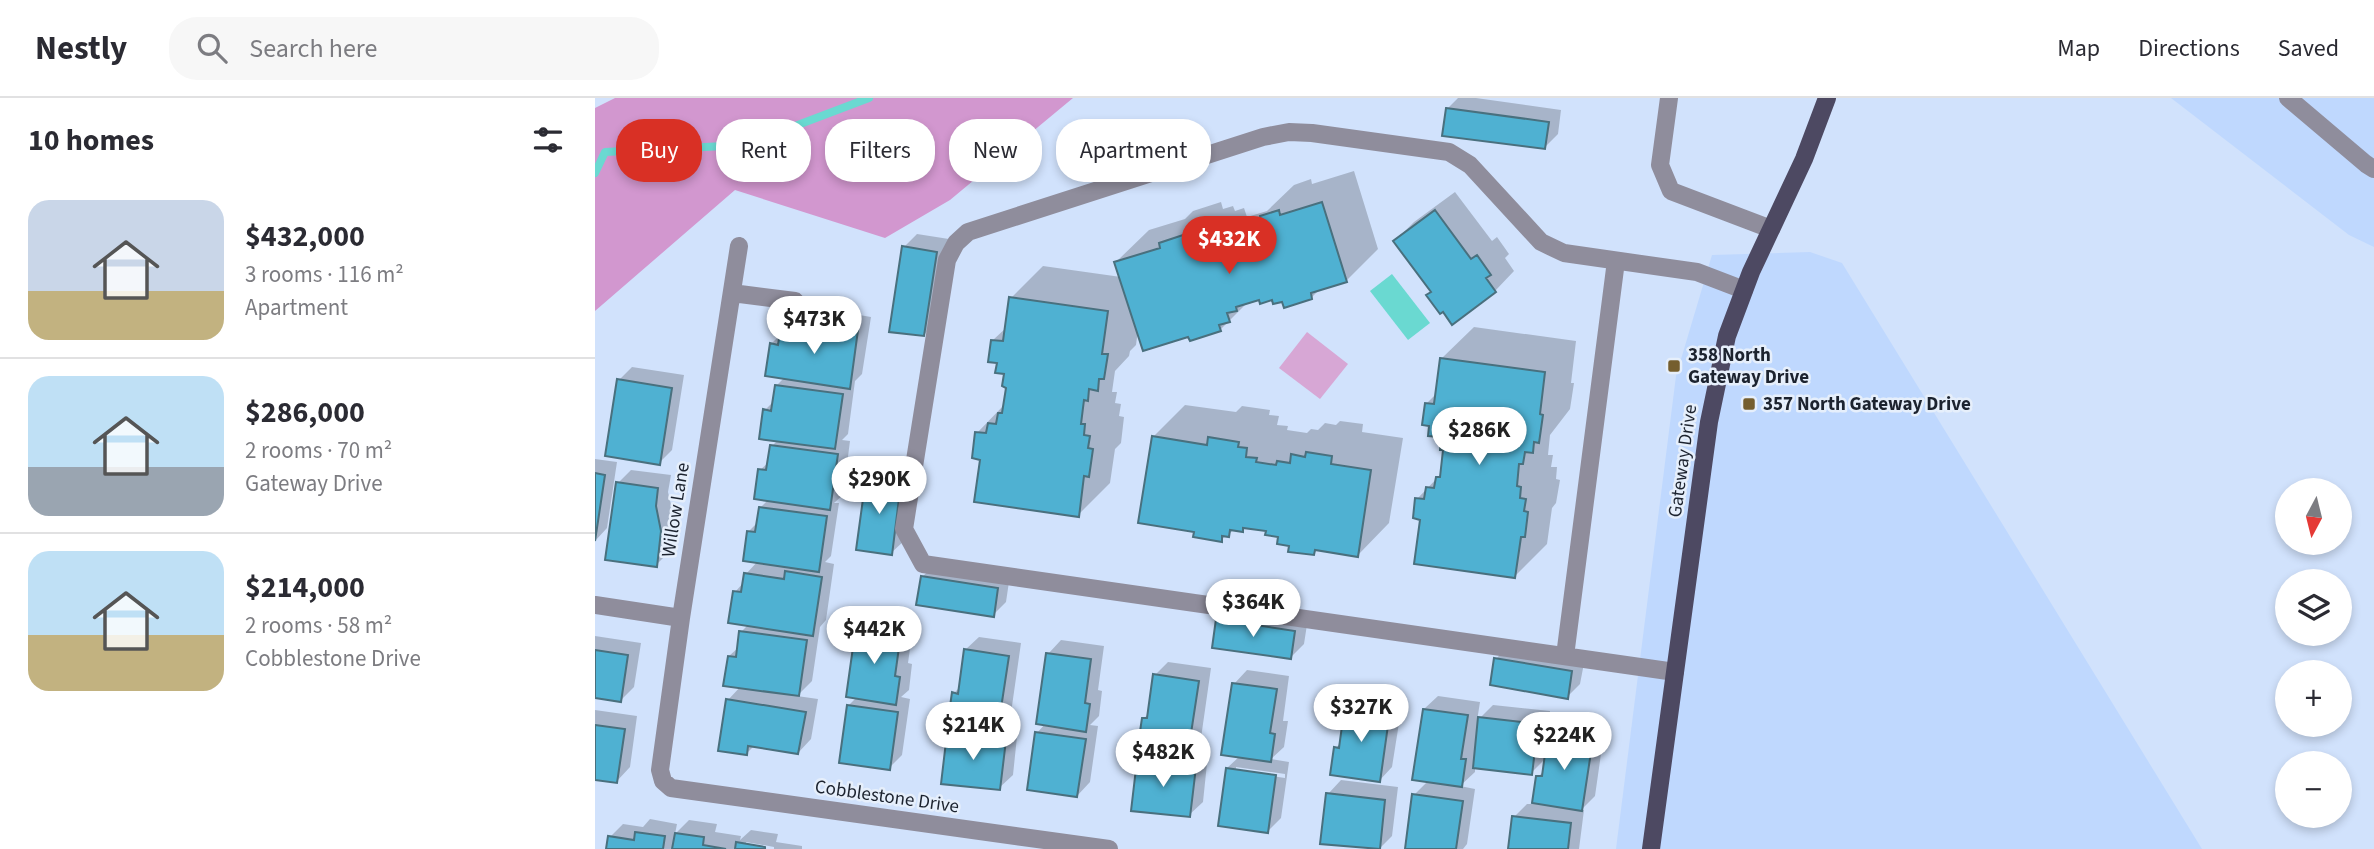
<!DOCTYPE html>
<html lang="en">
<head>
<meta charset="utf-8">
<style>
	:root { --surface:#fff; --page:#f7f7f7; --text:#2b2b33; --muted:#7c7c81; --line:#e1e1e2; --accent:#d93025 }
	body { margin:0; font-family:"Source Sans 3",sans-serif; background:var(--page); color:var(--text); height:100vh; display:flex; flex-direction:column; font-size:26px; white-space:nowrap }
	* { box-sizing:border-box; margin:0 }
	p { font-size:23px; color:var(--muted) }
	.icon { flex:none; width:38px; height:38px; fill:none; stroke:currentColor; stroke-width:2; stroke-linecap:round; stroke-linejoin:round }
	.map { position:relative; flex:1; overflow:hidden }
	.side { display:flex; flex-direction:column; background:var(--surface); width:595px }
	.side>* { flex:none }
	.hud { position:absolute; left:21px; top:21px; width:665px; height:63px; display:flex; gap:14px }
	.needle { width:46px; rotate:187deg }
	.tools { position:absolute; left:1680px; top:380px; display:grid; gap:14px }
	.tools a { display:grid; place-items:center; width:77px; height:77px; border-radius:50%; background:var(--surface); box-shadow:0 4px 10px #0003; font-size:35px }
	.price { position:absolute; translate:-50% -60px; padding:0 16px; border-radius:24px; background:#fff; color:#222; font-size:23px; line-height:46px; filter:drop-shadow(0 2px 4px #0008) }
	.price::after { content:''; position:absolute; left:50%; top:42px; width:21px; height:16px; margin-left:-10px; background:inherit; clip-path:polygon(0 0,100% 0,50% 100%) }
	.price.on { background:var(--accent); color:#fff }
	ul { padding:0; list-style:none }
	li { display:flex; align-items:center; gap:21px; height:175px; padding:0 28px }
	li+li { border-top:2px solid var(--line) }
	li span { display:grid; place-items:center; flex:none; width:196px; height:140px; border-radius:21px; color:#555 }
	li>.icon { margin-inline-start:auto }
	span .icon { width:84px; height:84px; fill:#fffc; stroke-width:1 }
	li b { font-size:30px }
	h2 { display:flex; justify-content:space-between; align-items:center; height:84px; padding:0 28px; font-size:30px }
	.tag { padding:0 24px; border-radius:28px; background:var(--surface); box-shadow:0 4px 10px #0003; font-size:24px; line-height:63px }
	.tag.on { background:var(--accent); color:#fff }
	header { display:flex; align-items:center; gap:42px; box-sizing:border-box; height:98px; padding:0 35px; background:var(--surface); border-bottom:2px solid var(--line) }
	header strong { font-size:33px }
	nav { display:flex; gap:38px; margin-inline-start:auto; font-size:24px }
	.search { width:490px; height:63px; background:var(--page); display:flex; align-items:center; gap:18px; box-sizing:border-box; padding:0 24px; border-radius:28px; color:var(--muted); font-size:26px }
	main { display:flex; flex:1; min-height:0 }
	.map>svg:first-child { display:block }
	.built { fill:#bfd8fe }
	.green { fill:#d7a7d5 }
	.forest { fill:#d297cf }
	.water { fill:#6ad9d1 }
	.shadow { fill:#0003; fill-rule:evenodd }
	.lines { fill:none; stroke-linecap:round; stroke-linejoin:round }
	.stream { stroke:#6ad9d1; stroke-width:8 }
	.building { fill:#4fb1d2; stroke:#49707e; stroke-width:2 }
	.minor { stroke:#8f8d9c; stroke-width:18 }
	.major { stroke:#4d4962; stroke-width:18 }
	.poi-dot { fill:#755e2e; stroke:#e6effb; stroke-width:2.5 }
	.labels { text-anchor:middle; dominant-baseline:central; stroke-width:5; stroke-linejoin:round; paint-order:stroke }
	.poi-label { font-size:19px; font-weight:bold; fill:#1c232f; stroke:#e6effb; text-anchor:start }
	.street-label { font-size:19px; fill:#1c232f; stroke:#e6effb }
</style>
</head>
<body>
<header>
<strong>Nestly</strong>
<div class="search"><svg class="icon" aria-label="search" viewBox="0 0 24 24"><circle cx="10" cy="10" r="6"/><path d="M15 15l6 6"/></svg>Search here</div>
<nav><a>Map</a><a>Directions</a><a>Saved</a></nav>
</header>
<main>
<section class="side">
<h2>10 homes<svg class="icon" aria-label="filters" viewBox="0 0 24 24"><path d="M4 7h16M4 17h16"/><circle cx="9" cy="7" r="2"/><circle cx="15" cy="17" r="2"/></svg></h2>
<ul>
<li><span style="background:linear-gradient(#c9d6e8 65%,#c2b280 0)"><svg class="icon" aria-label="home" viewBox="0 0 24 24"><path d="M3 11l9-7 9 7M6 9v11h12V9"/></svg></span><div><b>$432,000</b><p>3 rooms · 116 m²</p><p>Apartment</p></div></li>
<li><span style="background:linear-gradient(#bfe0f5 65%,#9aa5b1 0)"><svg class="icon" aria-label="home" viewBox="0 0 24 24"><path d="M3 11l9-7 9 7M6 9v11h12V9"/></svg></span><div><b>$286,000</b><p>2 rooms · 70 m²</p><p>Gateway Drive</p></div></li>
<li><span style="background:linear-gradient(#bfe0f5 60%,#c2b280 0)"><svg class="icon" aria-label="home" viewBox="0 0 24 24"><path d="M3 11l9-7 9 7M6 9v11h12V9"/></svg></span><div><b>$214,000</b><p>2 rooms · 58 m²</p><p>Cobblestone Drive</p></div></li>
</ul>
</section>
<div class="map">
<svg width="1779" height="751" viewBox="0 0 1779 751">
	<rect width="100%" height="100%" fill="#d1e2fc"/>
	<path class="built" d="M1576 0H1779V149L1754 137Z
		M1215 154 1247 165 1607 751H1021L1081 278 1117 157Z"/>
	<path class="green" d="M712 234 753 266 725 301 684 270Z"/>
	<path class="forest" d="M20 0H478L355 102 290 140 140 92 0 213V10Z"/>
	<path class="water" d="M797 176 835 225 813 242 775 193Z"/>
	<path class="shadow" d="M863 0H881L966 12 963 36 950 49 852 11Z
		M759 73 783 151 751 183 725 191 716 200 688 202 665 200 654 203 625 232 594 236 543 232 541 247 535 253 534 258 520 273 517 294H522L520 305 526 306 524 318 529 319 526 345 520 351 515 385 483 417 387 360 382 335 410 306 413 289 411 275 404 264 398 242 412 229 416 200 448 168 526 179 521 164 554 132 590 121 598 113 626 104 628 111 638 108 640 113 649 110 652 119 672 113 699 87 716 81 717 86Z
		M860 94 897 143 902 139 914 156 910 160 919 173 900 193 800 143 819 124Z
		M322 136 354 141 342 223 329 237 309 149Z
		M241 213 276 219 267 276 260 283 253 336 247 342 255 343 248 397 239 405H244L236 458 230 464 239 466 231 522 225 529 217 583 202 598 223 601 216 641 203 655 159 648 151 656 133 602 146 588 134 558 144 549 146 534 154 526 140 494 150 483 151 476 163 463 153 434 163 424 165 410 174 401 165 372 175 363 177 348 183 342 170 312 180 302 181 288 190 279 176 246 186 236 187 229 201 215 235 220Z
		M879 229 981 243 976 285H979L975 311 955 337 953 357H958L956 369H962L961 381 965 382 961 405 957 410 952 446 920 478 827 420 822 401 847 375 850 351 848 338 832 305 842 295 846 261Z
		M37 269 89 277 77 352 64 365 24 282Z
		M590 307 641 314 647 308 675 312 674 317 684 318 682 327 693 328 692 332 712 335 716 331 723 332 730 325 741 327 745 323 768 326 767 334 808 340 794 425 762 458 723 451 719 455 696 446 673 432 651 428 647 432 640 431 626 442 601 432 558 339Z
		M0 361 22 364 12 430 0 443Z
		M286 367 319 371 310 442 296 455 272 380Z
		M36 372 76 377 73 394 79 419 74 454 61 467 23 385Z
		M341 466 415 477 411 504 398 517 327 479Z
		M636 509 713 520 709 546 696 559 623 522Z
		M276 515 319 522 313 565 317 566 314 592 306 599 315 601 307 657 294 670 254 607 262 599 263 529Z
		M0 538 46 545 39 589 26 602 0 599Z
		M384 539 426 545 416 615 404 627 423 629 418 677 404 690 354 636 367 623 359 595 365 589 370 552Z
		M466 542 509 548 503 592 507 593 504 618 495 627 503 628 495 684 482 698 442 635 450 626 453 556Z
		M914 547 990 560 985 586 972 599 901 561Z
		M573 564 616 570 606 640 592 653 613 656 608 704 594 717 544 662 558 648 549 620 555 615 560 577Z
		M652 572 694 578 688 623H693L689 649 676 661 694 664 686 720 673 733 632 670 645 658 639 586ZM641 669 690 676V680L641 673Z
		M765 594 808 600 797 669 784 683 741 650 746 644 752 607Z
		M843 598 885 604 882 623 898 607 955 613 952 637 968 622 1010 628 1000 698 986 712H989L984 751H915L919 719 932 706H939L943 679 949 673 951 660 936 675 880 668V674L865 688 880 691 872 746 868 751H811L819 697 833 683 829 611Z
		M0 612 42 618 35 669 22 683 0 680Z
		M746 682 803 689 797 738 784 751 727 744 733 696Z
		M55 721 82 726 80 736 94 722 122 726 120 734 146 738 145 742 156 732 183 736 181 744 207 748V751H179V749L151 744V748L172 751H13L15 739 28 726 48 729Z"/>
	<g class="lines">
		<path class="stream" d="M0 75 10 54 150 47 274 0"/>
	</g>
	<path class="building" d="M851 10 954 24 950 51 847 38Z
		M727 104 752 184 716 195 717 201 689 210 687 204 678 206 677 202 665 206 664 202 641 209 642 213 632 215 635 224 624 227 626 233 595 243 593 239 548 253 519 164 565 150 564 145 594 135 596 142 606 139 608 144 617 142 619 150 648 141 647 137 657 134 655 127 666 124 665 118 684 112 685 117Z
		M840 112 876 161 882 157 896 177 891 180 901 194 857 227 848 214 845 216 831 197 836 194 798 143Z
		M307 148 342 154 329 238 294 234Z
		M414 199 513 213 507 256H513L509 281H504L503 293 494 291 493 303 489 302 486 326H490L489 337 495 338 493 350 498 351 494 379 489 378 484 419 379 404 385 362 377 360 380 334 391 335 393 325 401 326 403 315H407L411 290 407 288 409 276 400 275 402 265 393 264 396 242 408 243Z
		M226 226 263 232 255 291 170 278 175 245 183 247 186 228 225 234Z
		M845 260 950 274 945 316 948 317 944 345 939 344 938 355 930 354 928 366H924L922 388 926 389 925 400 931 401 929 413 933 414 930 439H926L920 480 819 466 825 422 818 420 820 400 829 401 831 389 839 390 841 379H845L848 352H845L846 339 833 338 834 328 827 327 830 305 839 306Z
		M22 281 77 290 65 367 10 358Z
		M180 287 248 296 240 351 164 341 168 311 176 313Z
		M557 338 612 347 613 339 644 344 643 349 652 350 651 359 662 360 661 364 681 367 682 363 695 365 696 356 710 359 711 354 737 358 736 366 776 372 763 459 720 452 719 457 693 454 694 448 682 446 683 439 670 437 671 433 648 430V434L635 432 634 439 627 438V444L598 439 599 434 543 425Z
		M175 347 243 356 235 412 159 401 163 371 171 372Z
		M0 375 10 377 0 443Z
		M271 379 306 384 297 457 261 452Z
		M21 384 63 390 61 408 66 433 62 469 10 462Z
		M164 409 232 418 224 474 148 463 152 433 160 434Z
		M190 473 227 479 218 538 133 525 138 493 146 494 149 475 189 481Z
		M326 478 403 490 399 519 321 507Z
		M621 521 700 533 696 561 617 550Z
		M261 528 306 535 300 578 305 579 301 607 251 599Z
		M144 533 212 542 204 598 128 588 133 558 141 559Z
		M369 551 414 558 403 630 353 623 357 594 363 596Z
		M0 552 33 557 26 604 0 600Z
		M451 555 496 561 490 605 495 606 491 634 441 626Z
		M899 560 977 573 973 601 895 587Z
		M558 576 604 583 593 655 543 647 547 620H552Z
		M637 585 682 591 675 635 680 636 676 664 626 657Z
		M131 601 211 614 203 656 153 648 152 657 123 653Z
		M750 606 795 613 785 684 735 677 739 649 744 650Z
		M252 607 303 614 295 672 244 665Z
		M828 611 873 617 866 661H871L867 689 817 682Z
		M883 619 943 626 937 677 878 670Z
		M0 627 30 631 22 685 0 682Z
		M440 634 491 641 482 699 432 692Z
		M953 634 998 641 987 713 937 705 941 678H947Z
		M352 635 411 642 405 692 346 686Z
		M542 662 601 669 595 719 536 713Z
		M631 670 681 677 673 735 623 728Z
		M731 695 790 702 785 751 725 746Z
		M817 696 868 703 861 751H810Z
		M917 718 976 725 973 751H913Z
		M40 734 70 738 68 751H11L13 738 39 742Z
		M80 735 109 739 108 747 131 751H77Z
		M141 744 170 749V751H140Z"/>
	<g class="lines">
		<path class="minor" d="M1074 0 1065 67 1076 93 1176 131
			M1693 0 1771 66 1779 71
			M144 148 86 520 65 672 68 683 76 690 514 751
			M137 195 200 203
			M0 507 86 520
			M970 558 1021 163
			M1080 574 328 466 309 431 352 162 361 145 373 134 668 39 694 34 717 35 854 54 875 67 946 144 969 155 1102 174 1149 192"/>
		<path class="major" d="M1056 751 1114 324 1132 238 1156 174 1209 61 1232 0"/>
	</g>
	<g class="poi-dot">
		<rect x="1072" y="261" width="14" height="14" rx="3.5"/>
		<rect x="1147" y="299" width="14" height="14" rx="3.5"/>
	</g>
	<g class="labels">
		<g class="poi-label">
			<text x="1093" y="257">358 North<tspan x="1093" dy="22">Gateway Drive</tspan></text>
			<text x="1168" y="306">357 North Gateway Drive</text>
		</g>
		<g class="street-label">
			<text transform="translate(1088 363) rotate(-82)">Gateway Drive</text>
			<text transform="translate(81 412) rotate(-81)">Willow Lane</text>
			<text transform="translate(292 699) rotate(8)">Cobblestone Drive</text>
		</g>
	</g>
</svg>
<div class="tools">
<a><svg class="needle" viewBox="-14 -14 28 28"><path d="M0-13l5 13h-10z" fill="#e53935"/><path d="M0 13l5-13h-10z" fill="#7c7c81"/></svg></a>
<a><svg class="icon" aria-label="layers" viewBox="0 0 24 24"><path d="M12 4l9 5-9 5-9-5zM3 14l9 5 9-5"/></svg></a>
<a>+</a>
<a>−</a>
</div>
<b class="price on" style="left:634px;top:178px">$432K</b>
<b class="price" style="left:219px;top:258px">$473K</b>
<b class="price" style="left:884px;top:369px">$286K</b>
<b class="price" style="left:284px;top:418px">$290K</b>
<b class="price" style="left:658px;top:541px">$364K</b>
<b class="price" style="left:279px;top:568px">$442K</b>
<b class="price" style="left:766px;top:646px">$327K</b>
<b class="price" style="left:378px;top:664px">$214K</b>
<b class="price" style="left:969px;top:674px">$224K</b>
<b class="price" style="left:568px;top:691px">$482K</b>
<div class="hud">
<a class="tag on">Buy</a>
<a class="tag">Rent</a>
<a class="tag">Filters</a>
<a class="tag">New</a>
<a class="tag">Apartment</a>
</div>
</div>
</main>
</body>
</html>
